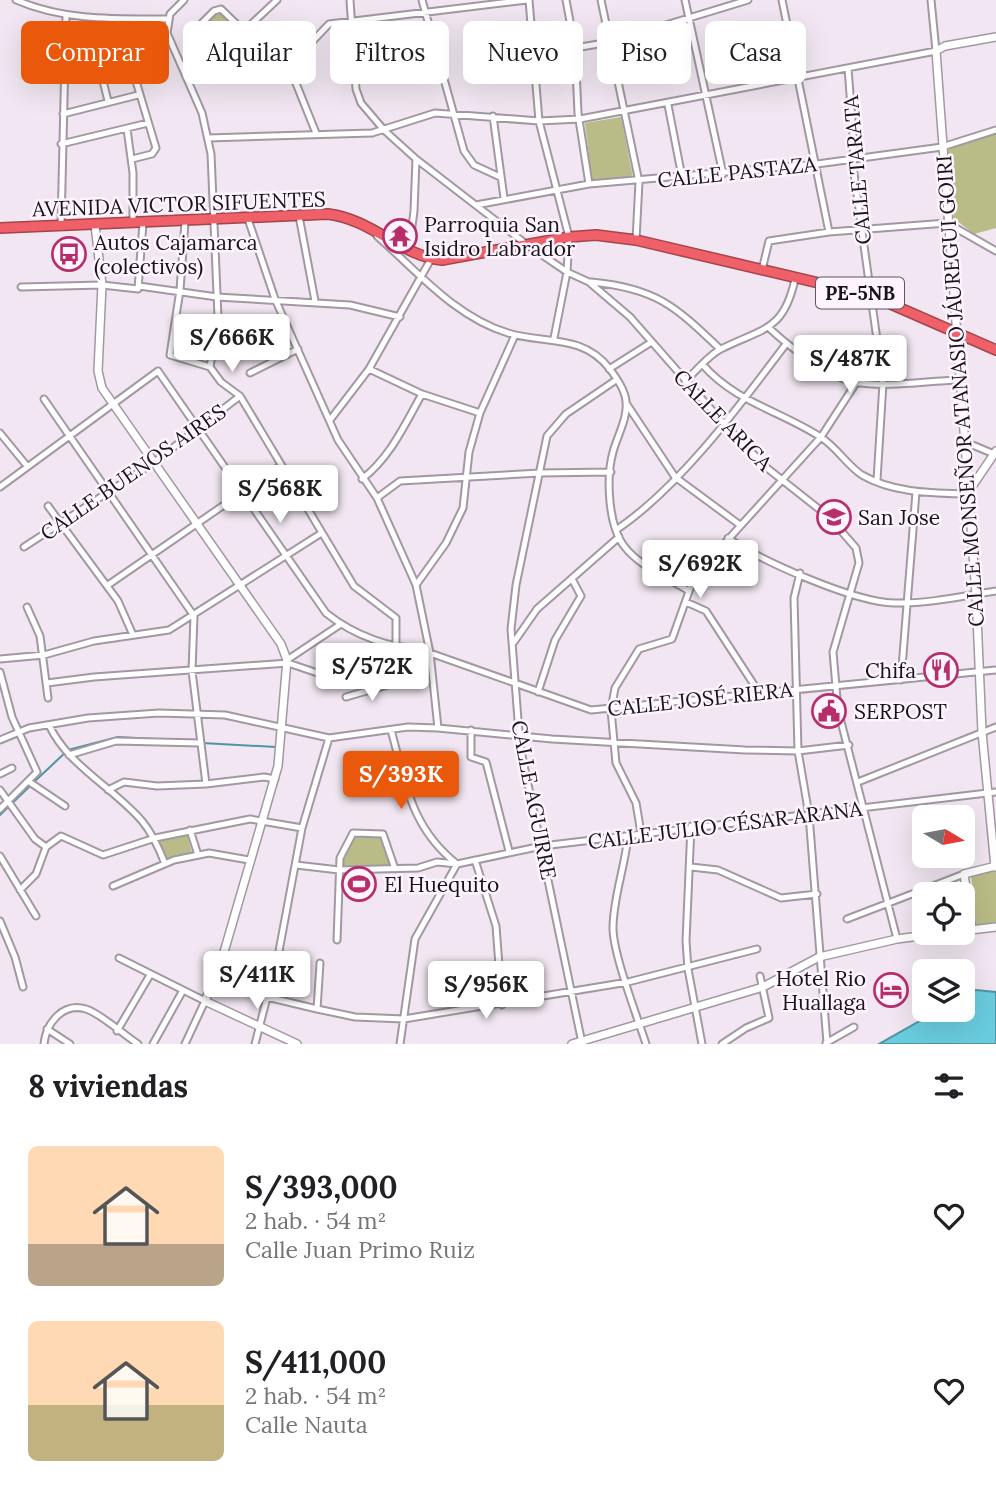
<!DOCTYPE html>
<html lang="es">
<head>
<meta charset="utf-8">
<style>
	:root { --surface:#fff; --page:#f2f2f2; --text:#202124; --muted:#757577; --accent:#ea580c }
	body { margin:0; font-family:Lora,serif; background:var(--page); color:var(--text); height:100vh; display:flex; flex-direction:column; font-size:26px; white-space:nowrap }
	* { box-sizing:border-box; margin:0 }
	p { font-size:23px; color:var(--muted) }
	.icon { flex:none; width:38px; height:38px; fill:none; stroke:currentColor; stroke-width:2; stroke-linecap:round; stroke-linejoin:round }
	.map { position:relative; height:1044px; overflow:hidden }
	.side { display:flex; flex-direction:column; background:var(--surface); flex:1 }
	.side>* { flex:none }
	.hud { position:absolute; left:21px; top:21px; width:956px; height:63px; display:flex; gap:14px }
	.needle { width:46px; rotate:100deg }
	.controls { position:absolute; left:912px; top:805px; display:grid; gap:14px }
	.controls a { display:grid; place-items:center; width:63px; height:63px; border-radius:10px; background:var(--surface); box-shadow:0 7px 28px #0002; font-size:35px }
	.price { position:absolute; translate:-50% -60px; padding:0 16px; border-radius:7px; background:#fff; color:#222; font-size:23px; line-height:46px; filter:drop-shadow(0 2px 4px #0008) }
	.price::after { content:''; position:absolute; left:50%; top:42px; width:21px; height:16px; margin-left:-10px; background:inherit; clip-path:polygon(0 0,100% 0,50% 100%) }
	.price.current { background:var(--accent); color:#fff }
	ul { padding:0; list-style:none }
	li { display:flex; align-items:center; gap:21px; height:175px; padding:0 28px }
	li span { display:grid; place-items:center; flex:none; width:196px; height:140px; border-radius:10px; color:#555 }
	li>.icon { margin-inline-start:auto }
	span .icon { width:84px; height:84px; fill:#fffc; stroke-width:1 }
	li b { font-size:30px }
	h2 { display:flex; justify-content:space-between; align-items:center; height:84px; padding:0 28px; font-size:30px }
	.pill { padding:0 24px; border-radius:10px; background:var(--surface); box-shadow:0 7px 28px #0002; font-size:24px; line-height:63px }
	.pill.current { background:var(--accent); color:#fff }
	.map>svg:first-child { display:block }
	.green { fill:#babc87 }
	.water { fill:#69cddf; stroke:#5095a3; stroke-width:2 }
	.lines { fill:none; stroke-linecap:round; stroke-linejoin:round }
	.stream { stroke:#5095a3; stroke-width:2 }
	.street-casing { stroke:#a298a3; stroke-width:9 }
	.secondary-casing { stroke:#a298a3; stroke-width:10 }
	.highway-casing { stroke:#a3454c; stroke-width:12 }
	.street { stroke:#fff; stroke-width:5 }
	.secondary { stroke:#fff; stroke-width:7 }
	.highway { stroke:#ef6069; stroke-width:9 }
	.labels { text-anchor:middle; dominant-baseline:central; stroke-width:5; stroke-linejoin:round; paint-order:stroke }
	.shield { fill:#fef4ff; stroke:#5c565d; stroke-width:2 }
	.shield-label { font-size:19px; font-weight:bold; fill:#171317 }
	.street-label { font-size:21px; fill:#171317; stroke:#fef4ff }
	.poi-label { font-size:21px; fill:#171317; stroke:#fef4ff; text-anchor:start }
</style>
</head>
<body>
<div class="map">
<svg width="996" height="1044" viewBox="0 0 996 1044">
	<rect width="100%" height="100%" fill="#f1e6f1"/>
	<path class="green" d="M220 9 255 42 221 54 200 25Z
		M621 117 633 178 592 181 585 123Z
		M996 132V228L974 234 952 217 948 152 949 148Z
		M187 834 192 853 165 860 160 841Z
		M354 835 382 836 393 867 340 868 341 858Z
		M996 871V924L976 926 971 875Z"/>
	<path class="water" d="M976 990 996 992V1044H879L939 1010H962L963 991Z"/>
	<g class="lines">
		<path class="stream" d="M202 743 276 747
			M34 782 68 750 118 737 154 739
			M0 815 30 786"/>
		<g class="street-casing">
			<path id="street" d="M16 0C64 21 116 19 168 19
				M184 0 170 14 167 33 202 113 211 154 218 317 210 367
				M350 0 356 89 361 103 384 130 416 159 526 244 567 272 589 282 630 317 724 424 767 468 829 517 856 548 859 563 833 652 838 710 897 939
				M422 0 464 151 474 165 500 177
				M529 0 539 121 569 237 567 272 554 338
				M566 0 575 48 578 113 589 184
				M601 0 639 182 636 240
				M685 0 723 174
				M782 0 829 232
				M244 31 277 0
				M124 41 156 148 152 154 132 159
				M95 49 108 101
				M492 53 575 48 610 42 748 0
				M221 54 200 25 214 11 221 9 255 42 289 66 316 133
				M289 66 329 24 527 0
				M64 67 96 55
				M848 68 854 147 852 159 883 383 877 480
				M187 72 221 54 255 42
				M668 105 682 177
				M63 114 138 95
				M493 116 504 198
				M127 129 133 173V223
				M208 138 372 133 435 113 539 121 580 119 936 51 931 0
				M61 144 148 123
				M476 205 589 184 817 164 942 147 996 130
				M299 216 315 301
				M248 219 275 299 338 440 377 498 416 585 430 653 438 728
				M185 222 180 290 170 355 210 367
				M61 226 66 15
				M377 236C417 271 455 317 508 333 545 344 582 334 609 368 616 377 625 390 626 401 628 419 617 436 613 452 606 477 608 525 624 546 639 566 668 578 689 591
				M409 249 414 211 416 159
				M762 270 769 241 829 232 947 223 996 251
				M591 282C656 288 675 306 720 349
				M139 286 217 297 350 305 400 317
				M21 287 102 285 138 289 143 223
				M768 327C787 345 828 377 854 382 887 388 925 381 958 380
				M173 335 237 352
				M703 365C735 402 783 412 822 438 837 448 848 466 862 475 893 493 932 493 967 494
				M210 367 221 382 240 396 354 586 396 618V648L391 684 346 697
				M369 369 422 394 480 413
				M609 369 650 343
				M250 373 298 349
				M685 381C696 372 708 355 721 349 763 328 784 331 795 279
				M44 399 194 616 192 671 206 784
				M626 403 675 477 740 525
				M330 420 369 369 431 259
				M0 433 27 466
				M963 441 994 454
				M362 479C390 458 405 424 422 394
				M0 487 158 371 326 613C353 635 394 651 429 648
				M377 498 400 481 540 473 611 472
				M48 506 118 601 133 635
				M616 530C680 487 740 405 786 344
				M728 538C761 561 854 602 894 603 928 604 963 596 996 591
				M24 547 153 463 240 396
				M800 573 794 598 798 751 809 815 827 1043
				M108 585 279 467
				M416 585 446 543 463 508 469 452 480 413 515 335
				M686 602 706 611 760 694
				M27 607 40 636 48 698
				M514 642 537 609 619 537
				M430 653 591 710 996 670
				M0 659 44 655 94 641 169 630 320 534
				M287 660 341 624
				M0 672 12 717 37 772 0 809
				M901 680 916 492
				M47 683 94 677 288 663 341 681 357 676 390 645
				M538 692 555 640 581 596 572 579
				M49 725C68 766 113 787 142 821 153 834 159 848 165 864
				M391 730C406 784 411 828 457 864
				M471 730V757L486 762 509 851
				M0 740 29 728 88 718 159 713 225 715 329 738 408 727 438 728 552 739 745 750 798 751 849 745
				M69 755 116 741 200 743
				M0 774 12 768
				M28 781 65 806
				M858 782 996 727
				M0 790 35 839 46 847
				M108 790 124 782 157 786 206 784 264 777 275 779
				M691 826 686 941 688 969 702 1044
				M190 830 198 855
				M641 833 636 803 616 763 611 710 615 688 639 649 672 639 692 583 705 565 821 437 856 383
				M628 836C625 867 613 898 613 928 613 954 637 1016 646 1044
				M0 856 36 916
				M475 860 496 926 502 1005
				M296 865 339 870 418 868 437 862 457 864 542 846 996 792
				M691 867 718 870 781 898 817 894
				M113 886 174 860 209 853 249 860
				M20 890 36 874 46 847 61 836 103 855 155 838 250 819 302 828
				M847 919 964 874
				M0 921 15 957 23 987
				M337 940 340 858 353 833 383 834 395 869
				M119 958 205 1001 185 1044
				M216 978 267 997 317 1009 355 1017 404 1019 628 982 757 949
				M317 1009 320 963
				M47 1029 70 1044
				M117 1031 150 975
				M582 1043 520 746 511 629 516 585 547 436 566 414 616 380
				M826 1043 854 1027
				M44 1044C46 1024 62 1002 86 1009 100 1013 124 1035 138 1044
				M153 1044 182 992
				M255 1044 279 951 302 828 329 738
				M400 1044 415 939 457 864
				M722 1044 746 1028 769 1018 760 976"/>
		</g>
		<g class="secondary-casing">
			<path id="secondary" d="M95 225 102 285 98 371 102 388 281 644 287 660 278 766 222 959 205 1001 297 1044
				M967 494 996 451
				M995 867 982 732 976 594 936 51 945 46 996 37
				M972 930 964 874 996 866
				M962 931 996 927
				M572 1044 763 987 819 957 897 939 942 933"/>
		</g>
		<g class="highway-casing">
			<path id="highway" d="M0 228 328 214C372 219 403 257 442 260L569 237 596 235 636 240 870 295 996 350"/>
		</g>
		<use href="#street" class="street"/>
		<use href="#secondary" class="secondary"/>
		<use href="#highway" class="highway"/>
	</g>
	<defs>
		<g id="temple-ring" transform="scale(1.75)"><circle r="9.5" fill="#fef4ff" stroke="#b82e6b" stroke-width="1.5"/><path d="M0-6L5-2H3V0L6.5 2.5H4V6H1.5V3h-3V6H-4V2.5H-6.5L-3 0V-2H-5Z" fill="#b82e6b"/></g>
		<g id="bus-ring" transform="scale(1.75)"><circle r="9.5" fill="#fef4ff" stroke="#b82e6b" stroke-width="1.5"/><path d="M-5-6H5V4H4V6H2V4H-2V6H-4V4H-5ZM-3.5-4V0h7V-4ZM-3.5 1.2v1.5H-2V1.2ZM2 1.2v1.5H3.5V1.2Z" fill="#b82e6b"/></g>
		<g id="school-ring" transform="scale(1.75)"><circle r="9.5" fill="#fef4ff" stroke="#b82e6b" stroke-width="1.5"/><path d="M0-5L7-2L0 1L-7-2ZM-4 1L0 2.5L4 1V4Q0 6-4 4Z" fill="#b82e6b"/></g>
		<g id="restaurant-ring" transform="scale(1.75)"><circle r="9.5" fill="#fef4ff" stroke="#b82e6b" stroke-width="1.5"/><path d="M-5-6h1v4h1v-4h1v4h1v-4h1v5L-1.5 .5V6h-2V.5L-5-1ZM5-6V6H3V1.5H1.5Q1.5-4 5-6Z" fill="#b82e6b"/></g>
		<g id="civic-ring" transform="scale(1.75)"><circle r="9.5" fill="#fef4ff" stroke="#b82e6b" stroke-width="1.5"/><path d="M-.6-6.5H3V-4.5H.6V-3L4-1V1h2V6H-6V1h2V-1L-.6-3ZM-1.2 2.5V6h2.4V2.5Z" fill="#b82e6b"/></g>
		<g id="stadium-ring" transform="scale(1.75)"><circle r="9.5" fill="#fef4ff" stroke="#b82e6b" stroke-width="1.5"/><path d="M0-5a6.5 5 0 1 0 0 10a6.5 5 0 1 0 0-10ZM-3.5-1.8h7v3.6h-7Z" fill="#b82e6b"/></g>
		<g id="hotel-ring" transform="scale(1.75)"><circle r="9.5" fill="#fef4ff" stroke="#b82e6b" stroke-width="1.5"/><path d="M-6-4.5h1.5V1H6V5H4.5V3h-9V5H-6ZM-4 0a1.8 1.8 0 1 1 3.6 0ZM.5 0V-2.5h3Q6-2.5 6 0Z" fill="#b82e6b"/></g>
	</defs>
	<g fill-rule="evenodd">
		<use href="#temple-ring" x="400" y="236"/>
		<use href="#bus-ring" x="69" y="254"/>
		<use href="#school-ring" x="834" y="517"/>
		<use href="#restaurant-ring" x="941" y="670"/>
		<use href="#civic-ring" x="829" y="711"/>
		<use href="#stadium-ring" x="359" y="884"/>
		<use href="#hotel-ring" x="891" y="990"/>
	</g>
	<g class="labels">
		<rect class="shield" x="816" y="277.5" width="88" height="31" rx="5"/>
		<g class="shield-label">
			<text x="860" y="293">PE-5NB</text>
		</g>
		<g class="street-label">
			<text transform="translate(857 170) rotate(-95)">CALLE TARATA</text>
			<text transform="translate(737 172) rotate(-6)">CALLE PASTAZA</text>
			<text transform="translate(179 204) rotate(-2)">AVENIDA VICTOR SIFUENTES</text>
			<text transform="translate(960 391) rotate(-94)">CALLE MONSEÑOR ATANASIO JÁUREGUI GOIRI</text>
			<text transform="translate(723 420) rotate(46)">CALLE ARICA</text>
			<text transform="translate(133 472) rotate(-35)">CALLE BUENOS AIRES</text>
			<text transform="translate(700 699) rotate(-6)">CALLE JOSÉ RIERA</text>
			<text transform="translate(534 800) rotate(79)">CALLE AGUIRRE</text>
			<text transform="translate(725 825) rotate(-7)">CALLE JULIO CÉSAR ARANA</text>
		</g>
		<g class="poi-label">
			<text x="424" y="224">Parroquia San<tspan x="424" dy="24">Isidro Labrador</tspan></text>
			<text x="94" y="242">Autos Cajamarca<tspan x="94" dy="24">(colectivos)</tspan></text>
			<text x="858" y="517">San Jose</text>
			<text x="916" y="670" text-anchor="end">Chifa</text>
			<text x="854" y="711">SERPOST</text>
			<text x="384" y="884">El Huequito</text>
			<text x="866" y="978" text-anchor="end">Hotel Rio<tspan x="866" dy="24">Huallaga</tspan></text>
		</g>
	</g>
</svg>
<div class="controls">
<a><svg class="needle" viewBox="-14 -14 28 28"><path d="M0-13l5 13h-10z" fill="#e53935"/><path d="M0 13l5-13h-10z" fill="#757577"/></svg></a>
<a><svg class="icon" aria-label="locate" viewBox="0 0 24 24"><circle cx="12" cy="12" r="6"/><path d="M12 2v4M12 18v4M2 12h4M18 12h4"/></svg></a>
<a><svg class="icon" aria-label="layers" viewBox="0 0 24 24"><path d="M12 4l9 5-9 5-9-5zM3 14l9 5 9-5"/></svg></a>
</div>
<b class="price" style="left:232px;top:374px">S/666K</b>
<b class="price" style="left:850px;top:395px">S/487K</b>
<b class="price" style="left:280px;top:525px">S/568K</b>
<b class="price" style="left:700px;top:600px">S/692K</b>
<b class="price" style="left:372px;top:703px">S/572K</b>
<b class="price current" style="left:401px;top:811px">S/393K</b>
<b class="price" style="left:257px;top:1011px">S/411K</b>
<b class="price" style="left:486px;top:1021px">S/956K</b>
<div class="hud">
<a class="pill current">Comprar</a>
<a class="pill">Alquilar</a>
<a class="pill">Filtros</a>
<a class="pill">Nuevo</a>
<a class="pill">Piso</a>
<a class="pill">Casa</a>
</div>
</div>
<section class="side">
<h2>8 viviendas<svg class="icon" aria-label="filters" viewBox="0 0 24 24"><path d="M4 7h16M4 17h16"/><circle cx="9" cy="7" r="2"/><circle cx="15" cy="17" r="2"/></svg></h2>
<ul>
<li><span style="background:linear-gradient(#ffd9b3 70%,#b9a48a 0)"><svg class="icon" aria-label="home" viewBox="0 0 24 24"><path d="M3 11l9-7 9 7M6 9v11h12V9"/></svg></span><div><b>S/393,000</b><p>2 hab. · 54 m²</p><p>Calle Juan Primo Ruiz</p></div><svg class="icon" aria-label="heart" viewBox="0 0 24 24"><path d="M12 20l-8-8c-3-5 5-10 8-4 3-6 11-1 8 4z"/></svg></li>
<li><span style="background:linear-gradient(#ffd9b3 60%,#c2b280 0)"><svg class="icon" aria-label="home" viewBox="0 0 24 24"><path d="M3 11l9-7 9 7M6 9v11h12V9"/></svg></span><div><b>S/411,000</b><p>2 hab. · 54 m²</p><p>Calle Nauta</p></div><svg class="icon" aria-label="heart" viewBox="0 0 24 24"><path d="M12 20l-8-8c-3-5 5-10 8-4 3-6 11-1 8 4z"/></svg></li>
</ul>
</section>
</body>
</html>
